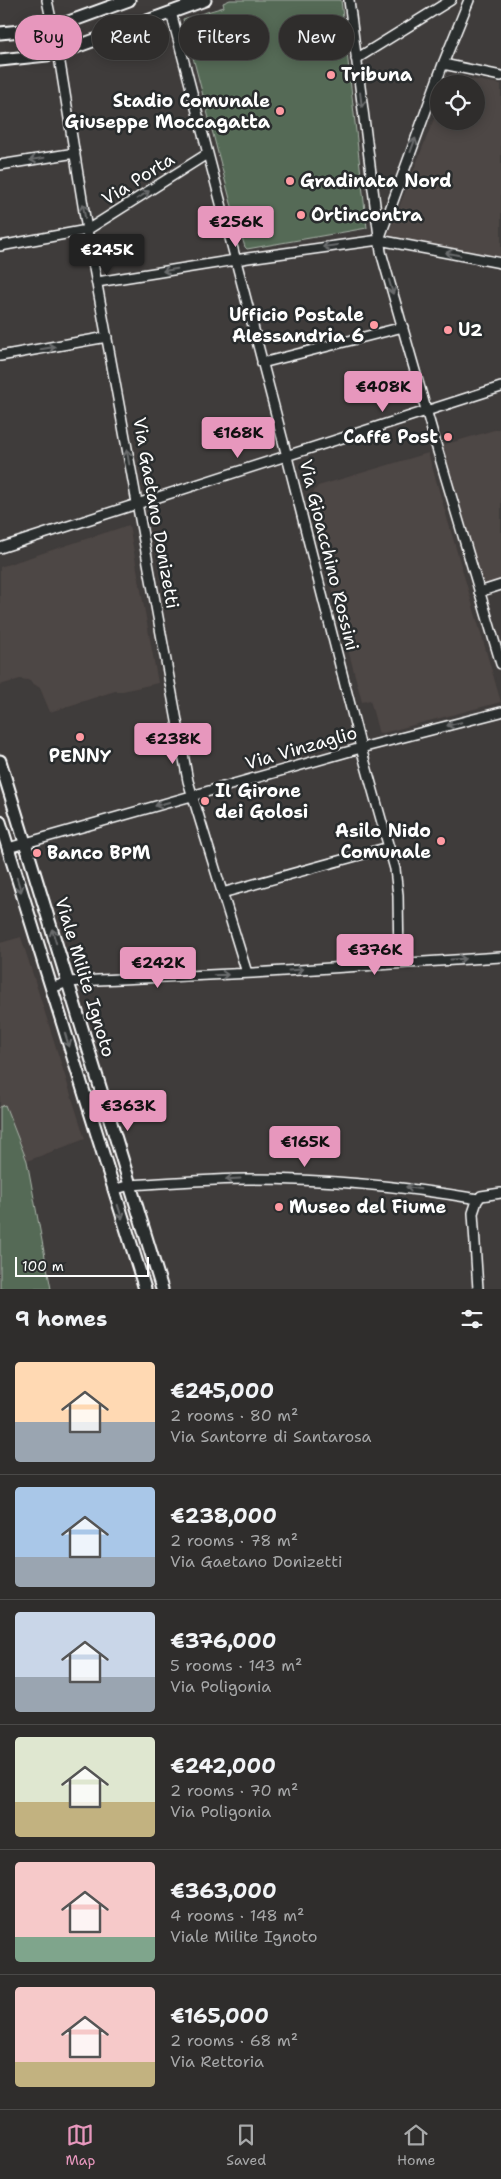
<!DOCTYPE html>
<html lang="en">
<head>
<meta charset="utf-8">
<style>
	:root { --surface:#2f2d2c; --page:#373534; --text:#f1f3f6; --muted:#a7a8a9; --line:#4a4948; --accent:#e797bd }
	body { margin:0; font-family:"Shantell Sans",sans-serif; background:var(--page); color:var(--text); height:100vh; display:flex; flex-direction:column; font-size:19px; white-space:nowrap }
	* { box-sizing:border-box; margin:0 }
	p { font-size:16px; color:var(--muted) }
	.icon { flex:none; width:28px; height:28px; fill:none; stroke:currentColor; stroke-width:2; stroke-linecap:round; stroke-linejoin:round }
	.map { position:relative; height:1289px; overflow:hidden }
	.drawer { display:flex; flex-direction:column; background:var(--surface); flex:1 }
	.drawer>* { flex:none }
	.guide { position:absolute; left:15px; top:15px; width:471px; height:45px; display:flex; gap:10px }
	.fabs { position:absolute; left:430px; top:75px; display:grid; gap:10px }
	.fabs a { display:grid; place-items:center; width:55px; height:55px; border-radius:50%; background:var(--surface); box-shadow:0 2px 12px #0003,0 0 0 1px var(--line); font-size:25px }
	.scale { position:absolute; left:15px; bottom:12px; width:134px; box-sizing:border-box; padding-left:5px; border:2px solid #fff; border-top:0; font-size:14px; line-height:18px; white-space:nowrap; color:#fff; -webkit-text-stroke:4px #2a2d2e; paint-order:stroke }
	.price { position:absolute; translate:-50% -42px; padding:0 11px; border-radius:5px; background:var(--accent); color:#111; font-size:16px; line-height:32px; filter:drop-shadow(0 1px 2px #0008) }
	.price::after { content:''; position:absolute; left:50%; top:30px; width:15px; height:11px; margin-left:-8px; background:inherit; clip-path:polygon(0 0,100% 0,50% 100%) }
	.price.active { background:#222; color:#fff }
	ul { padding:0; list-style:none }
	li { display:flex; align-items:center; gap:15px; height:125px; padding:0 15px }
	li+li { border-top:1px solid var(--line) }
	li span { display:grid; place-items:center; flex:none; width:140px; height:100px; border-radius:5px; color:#555 }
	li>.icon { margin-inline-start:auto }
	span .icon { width:60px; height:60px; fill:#fffc; stroke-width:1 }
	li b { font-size:21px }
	h2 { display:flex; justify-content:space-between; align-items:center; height:60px; padding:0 15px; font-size:21px }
	.tag { padding:0 18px; border-radius:22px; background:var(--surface); box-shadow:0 2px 12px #0003,0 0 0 1px var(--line); font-size:18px; line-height:45px }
	.tag.active { background:var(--accent); color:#111 }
	.tabs { display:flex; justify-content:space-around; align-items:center; height:70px; border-top:1px solid var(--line); background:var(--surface); font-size:14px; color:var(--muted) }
	.tabs a { display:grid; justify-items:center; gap:2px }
	.tabs .active { color:var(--accent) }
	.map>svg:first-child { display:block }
	.built { fill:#4e4644 }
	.green { fill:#556a56; stroke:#aab4aa }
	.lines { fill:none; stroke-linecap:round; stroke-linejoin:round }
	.minor-casing { stroke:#fff; stroke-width:12 }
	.secondary-casing { stroke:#fff; stroke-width:15 }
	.minor { stroke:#2a2d2e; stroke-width:9 }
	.secondary { stroke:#2a2d2e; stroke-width:11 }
	.oneway { stroke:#6a6c6d }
	.poi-dot { fill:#ff9aa2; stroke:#2a2d2e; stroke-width:2 }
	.labels { text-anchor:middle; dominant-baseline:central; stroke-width:5; stroke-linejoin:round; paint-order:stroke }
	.poi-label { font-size:18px; font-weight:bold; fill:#fff; stroke:#2a2d2e; text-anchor:start }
	.street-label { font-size:18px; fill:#fff; stroke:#2a2d2e }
</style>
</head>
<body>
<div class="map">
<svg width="501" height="1289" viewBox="0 0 501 1289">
	<rect width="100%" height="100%" fill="#3f3c3b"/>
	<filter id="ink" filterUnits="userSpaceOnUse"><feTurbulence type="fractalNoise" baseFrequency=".02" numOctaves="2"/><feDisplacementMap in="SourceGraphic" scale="10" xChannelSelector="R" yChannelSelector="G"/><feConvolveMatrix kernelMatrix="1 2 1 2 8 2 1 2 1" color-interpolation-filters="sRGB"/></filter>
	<g filter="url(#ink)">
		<path class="built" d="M451 76 501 84V257L388 235 439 106V121H476V84H448Z
			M501 428V579L483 585 443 445Z
			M428 453 501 702 379 734 370 700 362 702 309 503 312 494 318 486Z
			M129 525 158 683 123 691H115L50 712 40 688 28 680 20 679 0 685V567Z
			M21 937 85 1139 27 1161 51 1289H0V943Z"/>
		<path class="green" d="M230 0H341L367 228 247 249 245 247 231 203 183 19 224 7 223 3Z
			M5 1105 27 1161 51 1289H0V1107Z"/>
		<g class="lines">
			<g class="minor-casing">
				<path id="minor" d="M47 0 60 63 87 230 188 781 247 973
					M349 0 381 252 437 448 501 664
					M171 12 283 441 361 748 395 869 398 895 399 963
					M356 59 451 0
					M443 64 501 76
					M0 165 75 153
					M380 237 443 64 469 0
					M0 246 87 230 207 154
					M97 282 248 258 379 240 501 263
					M0 356 107 337
					M262 363 403 327
					M0 548 501 387
					M479 592 501 585
					M8 848 361 748 501 712
					M222 893 389 847
					M51 988 68 982 98 980 253 973 501 957
					M113 1190 130 1185C169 1183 209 1179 248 1179 325 1179 402 1186 478 1199
					M478 1289 473 1213 477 1201 481 1196 501 1193"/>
			</g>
			<g class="secondary-casing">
				<path id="secondary" d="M0 33 52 28 129 0
					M0 60 47 55 73 48 205 0
					M0 761 162 1289
					M0 822 145 1289"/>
			</g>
			<use href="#minor" class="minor"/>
			<use href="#secondary" class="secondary"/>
		</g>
		<defs><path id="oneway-shaft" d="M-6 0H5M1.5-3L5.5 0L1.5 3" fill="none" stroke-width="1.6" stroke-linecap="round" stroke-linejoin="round" transform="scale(1.25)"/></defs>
		<g class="oneway">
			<use href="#oneway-shaft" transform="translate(361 100) rotate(83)"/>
			<use href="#oneway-shaft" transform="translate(413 145) rotate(-70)"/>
			<use href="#oneway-shaft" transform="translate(37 159) rotate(171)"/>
			<use href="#oneway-shaft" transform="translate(143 195) rotate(-32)"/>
			<use href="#oneway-shaft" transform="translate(84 211) rotate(-99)"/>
			<use href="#oneway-shaft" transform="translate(330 246) rotate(172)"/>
			<use href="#oneway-shaft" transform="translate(453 254) rotate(-169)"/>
			<use href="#oneway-shaft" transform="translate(170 270) rotate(171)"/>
			<use href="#oneway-shaft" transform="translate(391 287) rotate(74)"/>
			<use href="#oneway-shaft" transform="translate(48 348) rotate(-10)"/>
			<use href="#oneway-shaft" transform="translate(128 457) rotate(-100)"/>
			<use href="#oneway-shaft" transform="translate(454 724) rotate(166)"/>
			<use href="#oneway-shaft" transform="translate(162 804) rotate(164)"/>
			<use href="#oneway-shaft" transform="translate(19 885) rotate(73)"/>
			<use href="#oneway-shaft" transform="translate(54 936) rotate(-107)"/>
			<use href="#oneway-shaft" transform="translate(458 959) rotate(-3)"/>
			<use href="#oneway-shaft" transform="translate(296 970) rotate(-4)"/>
			<use href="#oneway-shaft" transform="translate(221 975) rotate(-2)"/>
			<use href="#oneway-shaft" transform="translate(67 1040) rotate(73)"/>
			<use href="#oneway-shaft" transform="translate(233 1179) rotate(177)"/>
			<use href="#oneway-shaft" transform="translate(413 1188) rotate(-171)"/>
			<use href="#oneway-shaft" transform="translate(120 1212) rotate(72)"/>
		</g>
	</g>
	<g class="poi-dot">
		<circle cx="331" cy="75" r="5"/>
		<circle cx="280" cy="111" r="5"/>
		<circle cx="290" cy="181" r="5"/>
		<circle cx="301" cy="215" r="5"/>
		<circle cx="374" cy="325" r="5"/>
		<circle cx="448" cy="330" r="5"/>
		<circle cx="448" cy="437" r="5"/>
		<circle cx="80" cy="737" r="5"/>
		<circle cx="205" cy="801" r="5"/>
		<circle cx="441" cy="841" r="5"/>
		<circle cx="37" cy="853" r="5"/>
		<circle cx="279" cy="1207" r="5"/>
	</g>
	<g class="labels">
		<g class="poi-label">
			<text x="341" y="75">Tribuna</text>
			<text x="270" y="101" text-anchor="end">Stadio Comunale<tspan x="270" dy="21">Giuseppe Moccagatta</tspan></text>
			<text x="300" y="181">Gradinata Nord</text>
			<text x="311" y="215">Ortincontra</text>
			<text x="364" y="315" text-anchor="end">Ufficio Postale<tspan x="364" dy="21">Alessandria 6</tspan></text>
			<text x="458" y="330">U2</text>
			<text x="438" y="437" text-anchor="end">Caffe Post</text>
			<text x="80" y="756" text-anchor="middle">PENNY</text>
			<text x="215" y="791">Il Girone<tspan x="215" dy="21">dei Golosi</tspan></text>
			<text x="431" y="831" text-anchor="end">Asilo Nido<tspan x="431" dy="21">Comunale</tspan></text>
			<text x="47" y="853">Banco BPM</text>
			<text x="289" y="1207">Museo del Fiume</text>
		</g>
		<g class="street-label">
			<text transform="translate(138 179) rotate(-32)">Via Porta</text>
			<text transform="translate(156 513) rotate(80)">Via Gaetano Donizetti</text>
			<text transform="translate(329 555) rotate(76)">Via Gioacchino Rossini</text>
			<text transform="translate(301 748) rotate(-16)">Via Vinzaglio</text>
			<text transform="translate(85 977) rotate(73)">Viale Milite Ignoto</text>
		</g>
	</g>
</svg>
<div class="fabs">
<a><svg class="icon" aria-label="locate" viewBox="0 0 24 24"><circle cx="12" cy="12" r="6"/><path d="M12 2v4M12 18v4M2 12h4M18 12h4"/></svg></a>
</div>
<div class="scale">100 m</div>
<b class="price" style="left:236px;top:248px">€256K</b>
<b class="price active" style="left:107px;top:276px">€245K</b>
<b class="price" style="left:383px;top:413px">€408K</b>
<b class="price" style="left:238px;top:459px">€168K</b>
<b class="price" style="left:173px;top:765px">€238K</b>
<b class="price" style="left:375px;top:976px">€376K</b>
<b class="price" style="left:158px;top:989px">€242K</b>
<b class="price" style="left:128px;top:1132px">€363K</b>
<b class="price" style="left:305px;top:1168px">€165K</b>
<div class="guide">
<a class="tag active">Buy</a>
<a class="tag">Rent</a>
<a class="tag">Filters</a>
<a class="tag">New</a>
</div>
</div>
<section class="drawer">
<h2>9 homes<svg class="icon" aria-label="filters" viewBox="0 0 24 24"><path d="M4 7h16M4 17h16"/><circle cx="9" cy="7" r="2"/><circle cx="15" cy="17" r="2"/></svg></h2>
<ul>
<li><span style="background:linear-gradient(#ffd9b3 60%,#9aa5b1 0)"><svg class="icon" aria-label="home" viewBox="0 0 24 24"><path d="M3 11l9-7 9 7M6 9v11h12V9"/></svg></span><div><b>€245,000</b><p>2 rooms · 80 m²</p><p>Via Santorre di Santarosa</p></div></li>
<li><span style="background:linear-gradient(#a9c7e8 70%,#9aa5b1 0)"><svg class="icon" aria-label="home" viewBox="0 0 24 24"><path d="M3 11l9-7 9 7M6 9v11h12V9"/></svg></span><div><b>€238,000</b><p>2 rooms · 78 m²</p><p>Via Gaetano Donizetti</p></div></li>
<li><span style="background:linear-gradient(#c9d6e8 65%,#9aa5b1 0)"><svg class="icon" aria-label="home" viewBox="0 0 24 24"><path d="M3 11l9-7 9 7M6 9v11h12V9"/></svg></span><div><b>€376,000</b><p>5 rooms · 143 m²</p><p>Via Poligonia</p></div></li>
<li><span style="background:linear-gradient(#dfe7d0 65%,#c2b280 0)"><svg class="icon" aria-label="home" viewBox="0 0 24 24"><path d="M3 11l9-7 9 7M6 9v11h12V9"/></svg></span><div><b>€242,000</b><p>2 rooms · 70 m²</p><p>Via Poligonia</p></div></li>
<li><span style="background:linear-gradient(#f6c9c9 75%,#7fa58c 0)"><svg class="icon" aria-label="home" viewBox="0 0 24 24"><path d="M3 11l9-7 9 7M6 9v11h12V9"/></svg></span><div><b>€363,000</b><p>4 rooms · 148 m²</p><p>Viale Milite Ignoto</p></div></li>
<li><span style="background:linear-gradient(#f6c9c9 75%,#c2b280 0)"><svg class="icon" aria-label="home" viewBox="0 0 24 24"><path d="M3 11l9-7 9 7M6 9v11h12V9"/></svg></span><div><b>€165,000</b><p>2 rooms · 68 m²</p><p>Via Rettoria</p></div></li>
</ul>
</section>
<nav class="tabs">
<a class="active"><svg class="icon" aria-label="map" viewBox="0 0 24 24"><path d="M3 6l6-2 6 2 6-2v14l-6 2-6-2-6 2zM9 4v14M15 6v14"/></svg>Map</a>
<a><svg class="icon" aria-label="saved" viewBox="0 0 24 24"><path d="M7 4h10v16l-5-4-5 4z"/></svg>Saved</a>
<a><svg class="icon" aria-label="home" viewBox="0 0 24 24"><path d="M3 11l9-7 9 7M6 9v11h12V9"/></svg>Home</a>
</nav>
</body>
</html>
